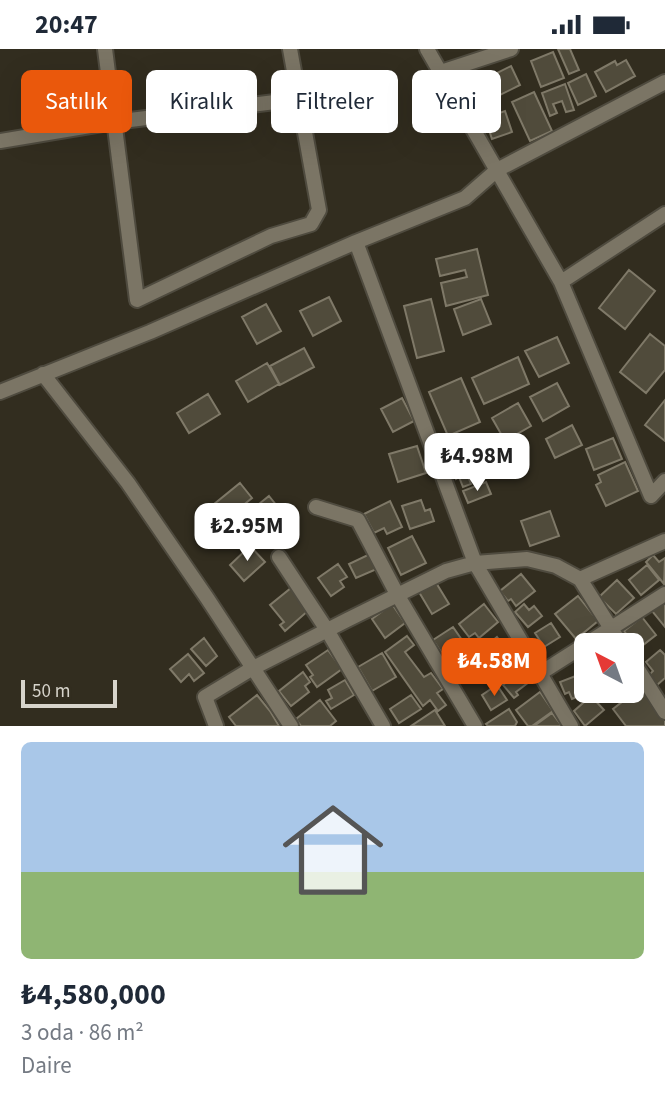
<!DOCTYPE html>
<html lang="tr">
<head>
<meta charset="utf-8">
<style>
	:root { --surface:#fff; --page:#f2f2f3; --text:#1f2937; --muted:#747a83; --accent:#ea580c }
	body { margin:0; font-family:"Source Sans 3",sans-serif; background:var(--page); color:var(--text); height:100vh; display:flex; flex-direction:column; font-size:26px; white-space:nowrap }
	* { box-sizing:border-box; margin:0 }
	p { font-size:23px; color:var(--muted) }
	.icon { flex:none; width:38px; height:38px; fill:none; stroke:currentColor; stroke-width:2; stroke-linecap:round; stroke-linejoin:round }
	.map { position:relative; height:677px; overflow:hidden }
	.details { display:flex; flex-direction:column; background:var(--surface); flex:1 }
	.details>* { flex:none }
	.banner { position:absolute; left:21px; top:21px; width:623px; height:63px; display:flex; gap:14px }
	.needle { width:46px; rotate:319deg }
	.fabs { position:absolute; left:574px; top:584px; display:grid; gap:14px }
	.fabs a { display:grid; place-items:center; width:70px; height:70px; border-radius:10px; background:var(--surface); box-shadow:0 7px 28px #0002; font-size:35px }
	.scale { position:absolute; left:21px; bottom:18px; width:96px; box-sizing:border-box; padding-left:7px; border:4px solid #d7d4cb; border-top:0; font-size:19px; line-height:24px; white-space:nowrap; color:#d7d4cb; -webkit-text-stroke:5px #322d1f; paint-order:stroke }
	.price { position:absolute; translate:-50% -60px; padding:0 16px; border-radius:14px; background:#fff; color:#222; font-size:23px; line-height:46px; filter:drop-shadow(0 2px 4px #0008) }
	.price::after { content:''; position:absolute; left:50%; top:42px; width:21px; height:16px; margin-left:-10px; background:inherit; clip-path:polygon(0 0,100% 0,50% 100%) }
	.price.active { background:var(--accent); color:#fff }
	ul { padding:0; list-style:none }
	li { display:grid; align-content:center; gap:14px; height:371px; padding:0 21px }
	li span { display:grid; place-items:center; height:217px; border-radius:10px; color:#555 }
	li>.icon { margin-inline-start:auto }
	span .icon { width:126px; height:126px; fill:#fffc; stroke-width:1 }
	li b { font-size:30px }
	.chip { padding:0 24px; border-radius:10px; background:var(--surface); box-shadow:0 7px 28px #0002; font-size:24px; line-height:63px }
	.chip.active { background:var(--accent); color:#fff }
	.status { display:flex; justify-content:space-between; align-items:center; height:49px; padding:0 35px; background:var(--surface); direction:ltr }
	.status svg { height:19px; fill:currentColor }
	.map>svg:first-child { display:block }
	.building { fill:#504b3b; stroke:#7f7968; stroke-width:2 }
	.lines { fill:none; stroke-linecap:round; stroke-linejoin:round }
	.street-casing { stroke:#4f4b3f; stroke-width:18 }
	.street { stroke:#7b7565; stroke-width:14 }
</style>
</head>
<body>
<div class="status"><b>20:47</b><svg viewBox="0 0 49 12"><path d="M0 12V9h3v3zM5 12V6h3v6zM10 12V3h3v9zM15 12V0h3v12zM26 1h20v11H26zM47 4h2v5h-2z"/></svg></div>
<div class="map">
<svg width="665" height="677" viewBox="0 0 665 677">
	<rect width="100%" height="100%" fill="#322d1f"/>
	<path class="building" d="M558 0H570L579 21 569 25Z
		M553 3 564 29 541 38 531 12Z
		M626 11 635 27 606 43 595 23 615 12 617 16Z
		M511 17 520 36 498 47 489 28Z
		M586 25 596 47 578 56 568 34Z
		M482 34 486 50 470 55 465 39Z
		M565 35 574 61 566 63 562 52 553 55 557 64 550 67 542 44Z
		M534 43 552 82 530 92 512 53Z
		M505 62 512 83 492 90 485 69Z
		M477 200 488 246 446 257 441 234 467 228 465 221 440 227 436 210Z
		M629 221 655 242 625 280 599 259Z
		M329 248 341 272 313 287 300 262Z
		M431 250 444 302 417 309 404 257Z
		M481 250 491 275 463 286 454 260Z
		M266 255 281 282 257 295 242 268Z
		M650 285 665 297V321L646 344 620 323Z
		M557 288 569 314 539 328 525 302Z
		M304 299 314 318 280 336 270 317Z
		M518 308 529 335 484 355 472 329Z
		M267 314 279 335 248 353 236 332Z
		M461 329 480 373 448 387 429 343Z
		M557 334 569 357 543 372 530 348Z
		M208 345 220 365 189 384 177 364Z
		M402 349 414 372 393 383 381 360Z
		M665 351V392L645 376Z
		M518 354 531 377 505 392 492 369Z
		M572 376 582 396 555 409 546 390Z
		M613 389 622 410 594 421 586 400Z
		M417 397 426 424 398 433 389 405Z
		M480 397 488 417 467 425 471 435 463 438 459 428 456 430 448 411Z
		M625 413 638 442 606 457 596 436 601 433 598 426Z
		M486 433 491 445 468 454 463 442Z
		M240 434 252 449 225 471 213 456Z
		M269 447 285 467 276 475 272 470 262 479 249 463Z
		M421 451 425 462 430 460 434 472 410 480 402 457Z
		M390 452 402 478 387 485 384 479 374 484 364 465Z
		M550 462 559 487 530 497 521 472Z
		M412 487 426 514 401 526 388 499Z
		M250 497 265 513 244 532 230 516Z
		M372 504 379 519 356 529 349 515Z
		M653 506 659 513 665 509 664 535 646 513Z
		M338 515 347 528 340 532 344 538 331 547 318 529Z
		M647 516 659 531 641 546 629 531Z
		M521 525 535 542 516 557 511 550 508 552 500 542Z
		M617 531 634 549 616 565 599 548Z
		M435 532 449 555 432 565 419 543Z
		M291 539 309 561 285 582 280 576 284 573 270 556Z
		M578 547 598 572 576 590 555 565Z
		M665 551V578L652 562Z
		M392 555 405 574 385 589 372 570Z
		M484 555 498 573 479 589 475 584 469 588 459 575Z
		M524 555 529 561 534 557 542 567 528 578 515 563Z
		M642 568 656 586 638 600 624 582Z
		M551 574 560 588 544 598 535 584Z
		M453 578 462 591 450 600 453 603 445 609 433 591Z
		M407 587 414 596 405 603 424 628 431 624 443 640 437 644 446 656 438 662 430 651 423 657 385 603Z
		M497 588 512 607 496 621 480 602Z
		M204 589 217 607 206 617 191 600Z
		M328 601 342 620 317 638 310 628 313 626 306 616Z
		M660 601 665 606V629L657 636 649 626 653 622 646 613Z
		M382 604 396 628 372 642 358 618Z
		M188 605 204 624 194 632 189 625 181 633 170 620Z
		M520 622 529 633 516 643 518 646 514 649 503 636Z
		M303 623 310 633 305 637 309 643 291 657 279 642Z
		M586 623V642H592L572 650 569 643 565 645 560 633Z
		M345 631 354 646 331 660 326 652 332 649 328 641Z
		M497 636 507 651 491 661 482 646Z
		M640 639 665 672V677H626L613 660Z
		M540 643 553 662 532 677H528L516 661Z
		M257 646 270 662 279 677H236L229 668Z
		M411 646 421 660 399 674 390 660Z
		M591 647 604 661 585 677 574 662Z
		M320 651 336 672 330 677H301L296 670Z
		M509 660 517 673 515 677H488L486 675Z
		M435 661 445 677H411Z
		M552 664 562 677H534Z"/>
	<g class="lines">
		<g class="street-casing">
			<path id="street" d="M105 0 137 251 271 187 311 175 319 161 290 0
				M427 0 561 233 665 165
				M441 23 511 0
				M0 92 114 73 299 50
				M356 193 475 514 571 677
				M561 233 651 447 665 432
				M43 325 128 434 207 549 291 677
				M0 343 150 283 356 193 465 149 497 121 665 33
				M316 458 358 471 398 547 475 677
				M279 508 327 581 383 677
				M580 530 665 492
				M632 611 665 663
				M539 625 665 545
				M216 677 205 648 253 619 347 571 446 522 475 514 527 510 556 517 580 530 622 597"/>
		</g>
		<use href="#street" class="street"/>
	</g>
</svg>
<div class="fabs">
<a><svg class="needle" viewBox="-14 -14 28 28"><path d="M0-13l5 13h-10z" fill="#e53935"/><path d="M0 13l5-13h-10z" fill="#747a83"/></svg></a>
</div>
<div class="scale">50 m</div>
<b class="price" style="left:477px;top:444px">₺4.98M</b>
<b class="price" style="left:247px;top:514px">₺2.95M</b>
<b class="price active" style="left:494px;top:649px">₺4.58M</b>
<div class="banner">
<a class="chip active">Satılık</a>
<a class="chip">Kiralık</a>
<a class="chip">Filtreler</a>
<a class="chip">Yeni</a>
</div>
</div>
<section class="details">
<ul>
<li><span style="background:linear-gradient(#a9c7e8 60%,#8fb573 0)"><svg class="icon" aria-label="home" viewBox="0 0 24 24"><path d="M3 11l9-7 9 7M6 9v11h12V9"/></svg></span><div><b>₺4,580,000</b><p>3 oda · 86 m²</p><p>Daire</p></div></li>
</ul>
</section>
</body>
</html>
